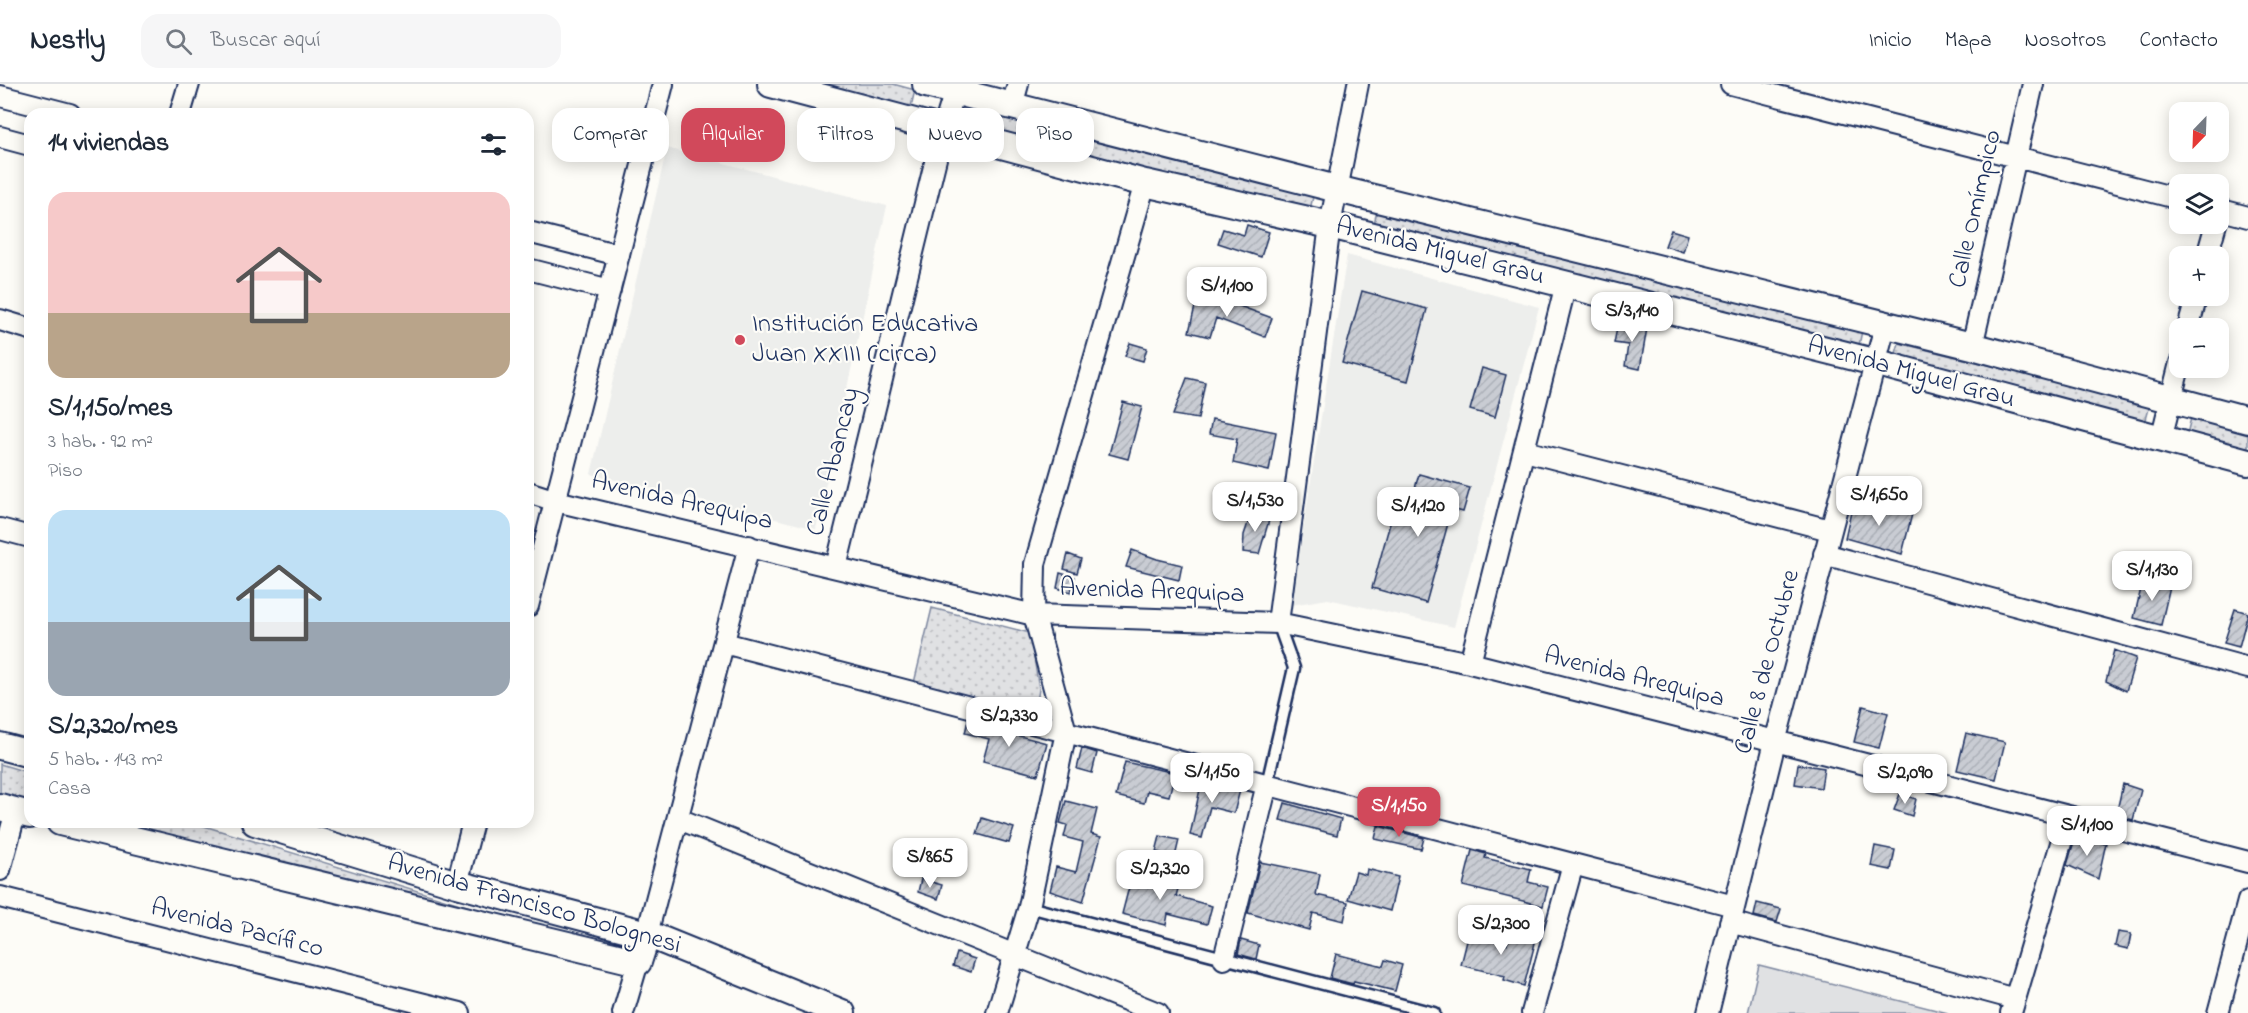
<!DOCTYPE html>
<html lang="es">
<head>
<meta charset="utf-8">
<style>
	:root { --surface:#fff; --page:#f6f6f7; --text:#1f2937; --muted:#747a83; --line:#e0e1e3; --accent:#d1495b }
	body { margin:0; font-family:"Indie Flower",sans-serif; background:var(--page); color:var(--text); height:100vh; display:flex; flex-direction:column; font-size:22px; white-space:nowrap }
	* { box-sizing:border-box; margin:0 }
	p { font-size:20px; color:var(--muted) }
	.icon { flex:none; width:33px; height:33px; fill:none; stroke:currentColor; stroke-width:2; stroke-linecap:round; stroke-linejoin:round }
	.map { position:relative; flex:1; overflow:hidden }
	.panel { position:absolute; left:24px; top:24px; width:510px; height:720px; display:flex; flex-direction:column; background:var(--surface); border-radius:18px; box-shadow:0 3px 15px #0003 }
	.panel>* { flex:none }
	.banner { position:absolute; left:552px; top:24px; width:570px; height:54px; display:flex; gap:12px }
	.needle { width:39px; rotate:203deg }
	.tools { position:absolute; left:2169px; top:18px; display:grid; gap:12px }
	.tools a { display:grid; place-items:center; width:60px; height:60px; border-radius:12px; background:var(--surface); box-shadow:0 3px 15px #0003; font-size:30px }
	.price { position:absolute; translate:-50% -51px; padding:0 14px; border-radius:12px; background:#fff; color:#222; font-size:20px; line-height:39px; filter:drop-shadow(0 2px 3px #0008) }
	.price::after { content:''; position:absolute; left:50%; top:36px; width:18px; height:14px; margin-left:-9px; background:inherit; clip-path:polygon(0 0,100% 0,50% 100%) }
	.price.selected { background:var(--accent); color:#fff }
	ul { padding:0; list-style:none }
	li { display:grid; align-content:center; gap:12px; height:318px; padding:0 24px }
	li span { display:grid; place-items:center; height:186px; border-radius:18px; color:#555 }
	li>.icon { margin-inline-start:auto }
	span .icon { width:108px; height:108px; fill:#fffc; stroke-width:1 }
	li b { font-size:26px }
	h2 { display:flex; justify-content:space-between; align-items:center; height:72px; padding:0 24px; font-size:26px }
	.pill { padding:0 21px; border-radius:18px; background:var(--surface); box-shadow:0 3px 15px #0003; font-size:21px; line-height:54px }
	.pill.selected { background:var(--accent); color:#fff }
	header { display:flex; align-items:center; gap:36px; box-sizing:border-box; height:84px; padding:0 30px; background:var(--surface); border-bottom:2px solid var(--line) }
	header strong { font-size:28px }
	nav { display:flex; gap:33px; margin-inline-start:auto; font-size:21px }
	.search { width:420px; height:54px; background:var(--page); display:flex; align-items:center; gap:15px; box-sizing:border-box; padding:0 21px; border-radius:18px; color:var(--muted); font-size:22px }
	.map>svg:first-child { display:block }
	.built { fill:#edeeec }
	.grass { fill:url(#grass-dots); stroke:#7e88a0; stroke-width:1.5 }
	.pitch { fill:#e0e1e3; stroke:#7e88a0; stroke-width:1.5 }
	.building { fill:url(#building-hatch); stroke:#1b2f5e; stroke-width:1.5 }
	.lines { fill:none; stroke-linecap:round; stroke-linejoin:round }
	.service-casing { stroke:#1b2f5e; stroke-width:15 }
	.minor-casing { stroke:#1b2f5e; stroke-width:24 }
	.tertiary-casing { stroke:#1b2f5e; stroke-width:30 }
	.service { stroke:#fdfcf7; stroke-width:10 }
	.minor { stroke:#fdfcf7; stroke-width:20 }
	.tertiary { stroke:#fdfcf7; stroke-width:26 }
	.poi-dot { fill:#d1495b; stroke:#fdfcf7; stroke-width:2 }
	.labels { text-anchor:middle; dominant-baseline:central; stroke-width:4.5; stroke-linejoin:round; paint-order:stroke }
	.street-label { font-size:26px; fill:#1b2f5e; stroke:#fdfcf7 }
	.poi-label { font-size:26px; fill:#1b2f5e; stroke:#fdfcf7; text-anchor:start }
</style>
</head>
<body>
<header>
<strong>Nestly</strong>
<div class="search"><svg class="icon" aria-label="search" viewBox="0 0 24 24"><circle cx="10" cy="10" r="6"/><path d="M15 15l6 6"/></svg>Buscar aquí</div>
<nav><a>Inicio</a><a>Mapa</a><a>Nosotros</a><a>Contacto</a></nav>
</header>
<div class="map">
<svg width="2248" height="929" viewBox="0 0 2248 929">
	<defs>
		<pattern id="grass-dots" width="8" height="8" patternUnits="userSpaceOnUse" patternTransform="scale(1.5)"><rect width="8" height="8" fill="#e0e1e3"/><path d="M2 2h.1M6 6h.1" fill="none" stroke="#c0c1c5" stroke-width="1.8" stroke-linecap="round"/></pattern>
		<pattern id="building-hatch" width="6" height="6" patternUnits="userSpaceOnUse" patternTransform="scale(1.5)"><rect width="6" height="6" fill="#c9ccd3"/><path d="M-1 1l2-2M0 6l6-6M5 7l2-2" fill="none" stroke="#acb0b8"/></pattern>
	</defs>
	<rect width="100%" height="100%" fill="#fdfcf7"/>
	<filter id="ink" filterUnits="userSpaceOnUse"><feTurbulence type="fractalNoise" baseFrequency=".0167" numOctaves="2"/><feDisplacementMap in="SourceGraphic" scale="12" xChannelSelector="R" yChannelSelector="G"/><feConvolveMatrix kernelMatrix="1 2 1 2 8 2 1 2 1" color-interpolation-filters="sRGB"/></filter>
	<g filter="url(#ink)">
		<path class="built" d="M667 64 887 122 816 445 591 390Z
			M1347 171 1539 223 1454 543 1328 515 1291 521Z"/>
		<path class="grass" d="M806 0H893L915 6 910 27Z
			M992 30 1314 109 1309 129 987 51Z
			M1377 126 1862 247 1858 266 1373 145Z
			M1899 259 2150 321 2145 339 1894 276Z
			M2191 334 2248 349V371L2186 354Z
			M932 524 1030 549 1039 605 1035 631 914 599Z
			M0 680 30 689V719L0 711Z
			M105 738H191L615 867Z"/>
		<path class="pitch" d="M1759 881 1948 929H1748Z"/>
		<path class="building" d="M1247 141 1269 148 1261 173 1218 159 1223 145 1244 151Z
			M1671 146 1688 151 1683 168 1665 162Z
			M1362 207 1427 225 1408 297 1342 279Z
			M1197 214 1225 220 1226 217 1272 234 1265 253 1216 234 1210 253 1189 248Z
			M1618 239 1647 244 1640 285 1625 282 1628 261 1614 259Z
			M1130 259 1147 264 1143 277 1125 272Z
			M1482 284 1506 291 1495 333 1470 326Z
			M1187 294 1205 298 1198 335 1173 331Z
			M1123 318 1142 323 1128 375 1109 370Z
			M1212 335 1276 348 1269 387 1233 379 1237 355 1209 350Z
			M1419 390 1470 404 1463 428 1452 425 1426 519 1372 504 1396 418 1410 422Z
			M1853 418 1912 430 1902 470 1845 454Z
			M1252 427 1270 433 1259 470 1243 468 1244 451Z
			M1132 466 1157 475 1182 481 1179 496 1126 483Z
			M1068 470 1081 475 1077 489 1064 485Z
			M1060 489 1075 493 1071 508 1057 504Z
			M2143 496 2170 502 2161 541 2134 534Z
			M2235 525 2248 529 2239 563 2224 559Z
			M2114 566 2136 574 2126 607 2106 597Z
			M1863 622 1888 629 1879 664 1854 658Z
			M968 636 1002 644 1005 646 1004 648 1047 659 1038 691 983 677 989 655 965 649Z
			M1966 649 2005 658 1996 695 1957 686Z
			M1082 664 1097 669 1092 689 1077 685Z
			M1125 678 1175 689 1169 712 1147 707 1144 719 1116 712Z
			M1798 680 1824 684 1821 704 1795 700Z
			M1202 696 1240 706 1234 729 1210 723 1202 754 1190 751Z
			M2123 700 2141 706 2133 736 2116 731Z
			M1900 710 1916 715 1912 732 1894 726Z
			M1066 717 1097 725 1091 750 1101 753 1083 818 1050 807 1056 783 1076 788 1083 758 1064 753 1067 741 1060 739Z
			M1285 719 1341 735 1337 751 1280 736Z
			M982 734 1014 744 1009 759 977 750Z
			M1378 742 1424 754 1421 765 1375 755Z
			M1160 752 1179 756 1175 773 1156 768Z
			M2075 754 2106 759 2098 795 2067 781Z
			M1875 762 1895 766 1891 786 1871 782Z
			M1472 766 1486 770 1485 774 1531 785 1528 798 1548 803 1543 822 1463 802Z
			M1260 778 1320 790 1316 811 1348 818 1344 837 1313 829 1309 846 1248 829Z
			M1135 780 1152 785 1149 798 1178 805 1176 812 1212 822 1207 840 1168 830 1166 841 1122 830Z
			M1367 785 1398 793 1390 827 1348 815 1356 788 1366 791Z
			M921 795 942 801 938 815 918 808Z
			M1757 819 1781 825 1777 838 1754 832Z
			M1510 848 1536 855 1524 902 1504 896 1505 892 1461 881 1469 849 1507 860Z
			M2118 848 2131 850 2128 865 2115 862Z
			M1241 856 1259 861 1256 875 1238 870Z
			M957 869 975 875 971 888 953 882Z
			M1336 870 1383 882 1385 876 1402 881 1395 907 1354 897 1353 900 1330 894Z"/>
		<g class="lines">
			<g class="service-casing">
				<path id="service" d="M1267 700 1294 584 1278 539
					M1029 823 1434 929"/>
			</g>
			<g class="minor-casing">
				<path id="minor" d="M1731 0 2180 115
					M0 12 70 30
					M1012 22 1018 0
					M180 30 189 0
					M0 53 30 61
					M2218 125 2248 133
					M528 148 619 171
					M2207 172 2216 140
					M528 185 610 206
					M0 236 30 245
					M2188 244 2197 212
					M1972 262 2033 0
					M2161 355 2180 279
					M1525 367 1830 446
					M528 408 556 417 1034 531 1278 539 1470 579 2248 778
					M0 445 30 453
					M1824 470 2248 584
					M836 483 943 46 955 7
					M528 522 663 0
					M1278 539 1330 141 1358 0
					M724 559 1734 822
					M1470 579 1566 200
					M679 735 1158 929
					M0 786 16 727
					M457 800 473 738
					M0 813 460 929
					M1730 838 2015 915
					M647 850 749 462
					M1224 875 1267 700
					M623 929 638 878
					M997 929 1029 823 1066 648 1034 531 1035 480 1145 99
					M1532 929 1573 780
					M1708 929 1775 658 1885 242
					M2011 929 2069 732
					M2218 929 2248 817"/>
			</g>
			<g class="tertiary-casing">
				<path id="tertiary" d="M771 0 1145 99 1330 141 1874 278 2248 378
					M926 0 1337 105 1972 262 2248 336
					M0 662 30 670
					M0 723 30 731
					M60 738 638 878 647 850
					M255 738 457 800 647 850 842 929"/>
			</g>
			<use href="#service" class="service"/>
			<use href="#minor" class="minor"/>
			<use href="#tertiary" class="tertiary"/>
		</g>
	</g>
	<circle class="poi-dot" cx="740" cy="256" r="6"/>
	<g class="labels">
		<g class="street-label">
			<text transform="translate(1976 125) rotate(-77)">Calle Omímpico</text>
			<text transform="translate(1440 168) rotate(14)">Avenida Miguel Grau</text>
			<text transform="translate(1911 289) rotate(15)">Avenida Miguel Grau</text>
			<text transform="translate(834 378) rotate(-76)">Calle Abancay</text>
			<text transform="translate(682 418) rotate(13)">Avenida Arequipa</text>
			<text transform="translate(1152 508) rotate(2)">Avenida Arequipa</text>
			<text transform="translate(1768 578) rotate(-75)">Calle 8 de Octubre</text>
			<text transform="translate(1634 594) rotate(14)">Avenida Arequipa</text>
			<text transform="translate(534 821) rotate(16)">Avenida Francisco Bolognesi</text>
			<text transform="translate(237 845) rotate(14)">Avenida Pacífico</text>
		</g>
		<g class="poi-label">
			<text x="752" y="241">Institución Educativa<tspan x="752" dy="30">Juan XXIII (circa)</tspan></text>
		</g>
	</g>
</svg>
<div class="tools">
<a><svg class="needle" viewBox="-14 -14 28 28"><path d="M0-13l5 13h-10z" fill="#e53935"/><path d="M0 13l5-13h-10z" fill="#747a83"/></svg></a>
<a><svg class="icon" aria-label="layers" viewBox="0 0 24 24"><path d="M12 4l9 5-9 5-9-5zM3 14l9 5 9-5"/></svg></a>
<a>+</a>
<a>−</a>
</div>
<b class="price" style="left:1227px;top:234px">S/1,100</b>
<b class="price" style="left:1632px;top:259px">S/3,140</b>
<b class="price" style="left:1879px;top:443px">S/1,650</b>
<b class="price" style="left:1255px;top:449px">S/1,530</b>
<b class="price" style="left:1418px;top:454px">S/1,120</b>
<b class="price" style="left:2152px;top:518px">S/1,130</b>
<b class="price" style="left:1009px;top:664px">S/2,330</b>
<b class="price" style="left:1212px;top:720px">S/1,150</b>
<b class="price" style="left:1905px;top:721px">S/2,090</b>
<b class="price selected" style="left:1399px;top:754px">S/1,150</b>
<b class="price" style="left:2087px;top:773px">S/1,100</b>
<b class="price" style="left:930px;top:805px">S/865</b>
<b class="price" style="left:1160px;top:817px">S/2,320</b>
<b class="price" style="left:1501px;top:872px">S/2,300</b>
<div class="banner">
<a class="pill">Comprar</a>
<a class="pill selected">Alquilar</a>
<a class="pill">Filtros</a>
<a class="pill">Nuevo</a>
<a class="pill">Piso</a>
</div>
<section class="panel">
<h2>14 viviendas<svg class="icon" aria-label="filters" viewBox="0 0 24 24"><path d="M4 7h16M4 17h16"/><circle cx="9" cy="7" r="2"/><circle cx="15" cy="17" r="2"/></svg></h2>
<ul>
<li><span style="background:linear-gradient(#f6c9c9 65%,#b9a48a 0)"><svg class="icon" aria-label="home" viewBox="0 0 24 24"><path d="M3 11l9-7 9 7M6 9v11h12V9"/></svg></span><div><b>S/1,150/mes</b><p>3 hab. · 92 m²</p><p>Piso</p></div></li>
<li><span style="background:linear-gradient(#bfe0f5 60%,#9aa5b1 0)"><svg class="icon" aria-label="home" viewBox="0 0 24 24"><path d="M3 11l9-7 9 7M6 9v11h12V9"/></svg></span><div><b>S/2,320/mes</b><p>5 hab. · 143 m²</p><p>Casa</p></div></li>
</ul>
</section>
</div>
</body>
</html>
